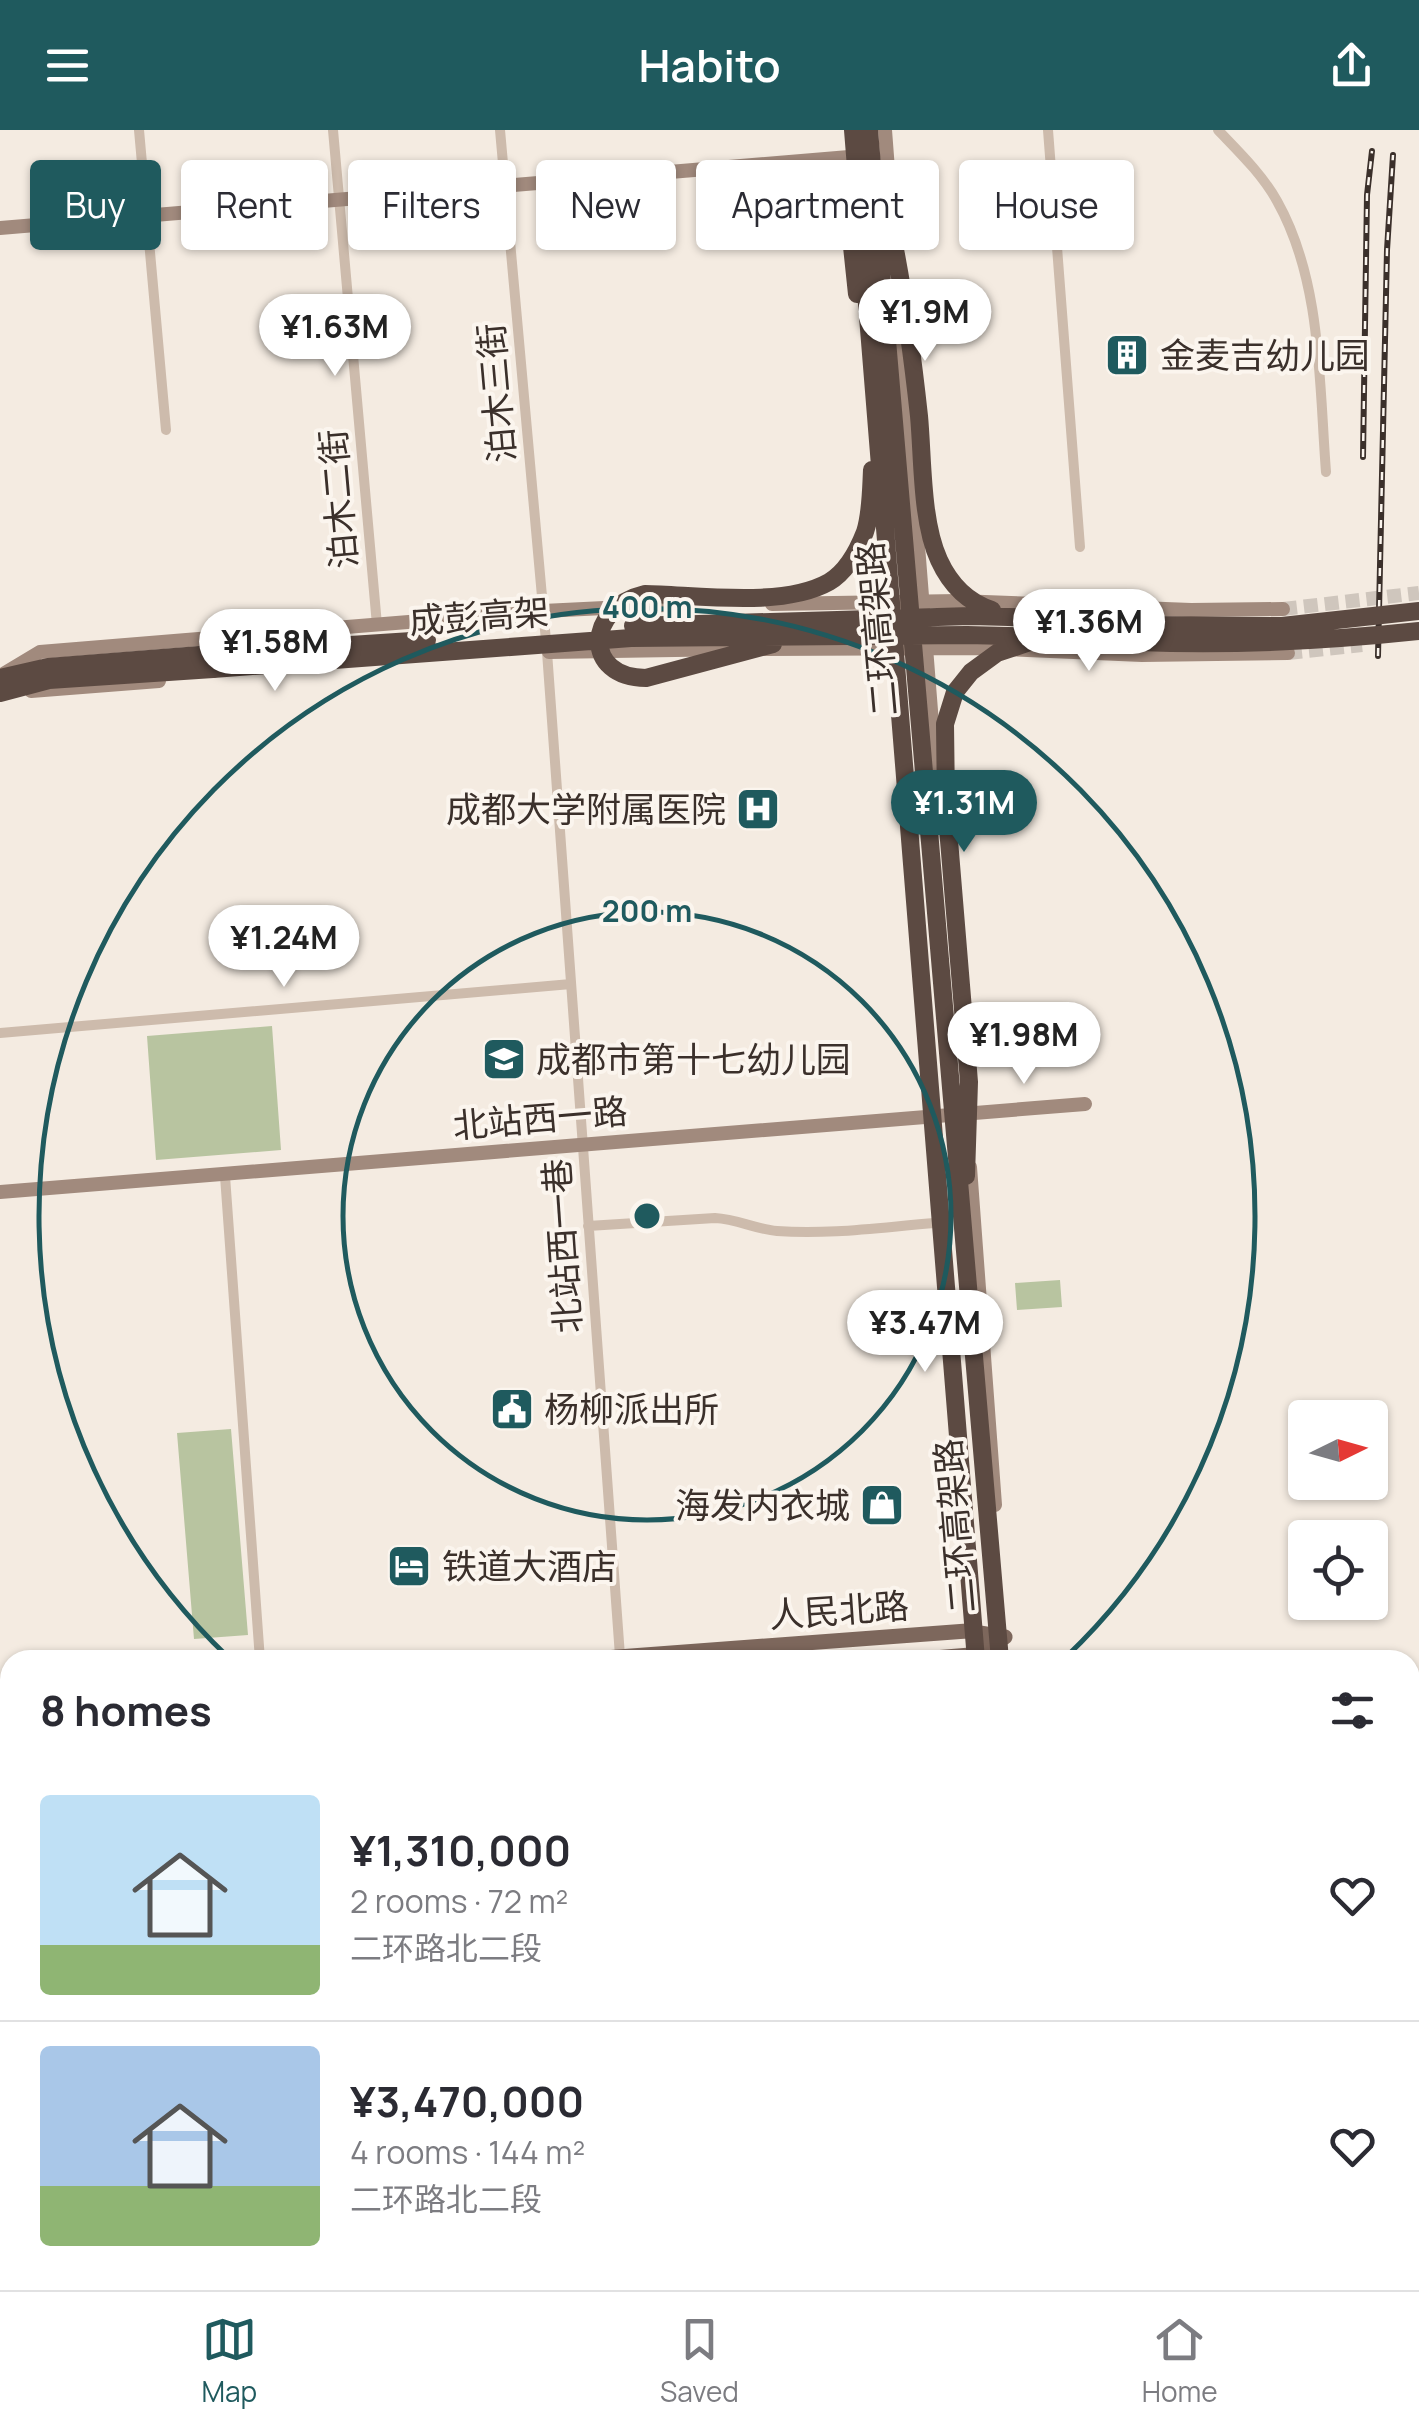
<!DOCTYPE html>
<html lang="en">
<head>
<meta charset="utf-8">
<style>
	:root { --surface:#fff; --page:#f7f7f7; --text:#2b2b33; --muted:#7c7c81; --line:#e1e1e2; --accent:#1f5a5e }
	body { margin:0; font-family:Manrope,"Noto Sans SC",sans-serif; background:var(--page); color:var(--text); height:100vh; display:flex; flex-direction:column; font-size:38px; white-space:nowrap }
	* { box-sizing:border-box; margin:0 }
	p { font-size:32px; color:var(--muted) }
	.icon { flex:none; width:55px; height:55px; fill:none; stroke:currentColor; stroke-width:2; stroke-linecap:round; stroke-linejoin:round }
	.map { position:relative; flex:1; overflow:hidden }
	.drawer { position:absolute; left:0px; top:1520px; width:1420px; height:640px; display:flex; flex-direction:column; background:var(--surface); border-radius:30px 30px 0 0; box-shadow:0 2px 8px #0004 }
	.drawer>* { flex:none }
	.top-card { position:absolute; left:30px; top:30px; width:1360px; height:90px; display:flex; gap:20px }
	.needle { width:65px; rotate:85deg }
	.tools { position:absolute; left:1288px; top:1270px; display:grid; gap:20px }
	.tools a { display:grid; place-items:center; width:100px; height:100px; border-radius:10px; background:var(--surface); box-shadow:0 2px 8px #0004; font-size:50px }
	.price { position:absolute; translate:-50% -85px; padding:0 22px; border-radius:35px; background:#fff; color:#222; font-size:32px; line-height:65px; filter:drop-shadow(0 2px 5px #0008) }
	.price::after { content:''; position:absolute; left:50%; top:60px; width:30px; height:22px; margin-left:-15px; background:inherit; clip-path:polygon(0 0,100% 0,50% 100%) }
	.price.selected { background:var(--accent); color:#fff }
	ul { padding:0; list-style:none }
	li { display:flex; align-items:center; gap:30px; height:250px; padding:0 40px }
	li+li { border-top:2px solid var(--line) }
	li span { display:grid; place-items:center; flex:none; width:280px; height:200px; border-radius:10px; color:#555 }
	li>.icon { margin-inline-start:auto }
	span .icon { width:120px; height:120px; fill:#fffc; stroke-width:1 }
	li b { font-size:42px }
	h2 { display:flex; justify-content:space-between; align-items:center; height:120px; padding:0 40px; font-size:42px }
	.chip { padding:0 35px; border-radius:10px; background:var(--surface); box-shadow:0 2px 8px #0004; font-size:35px; line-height:90px }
	.chip.selected { background:var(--accent); color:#fff }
	header { display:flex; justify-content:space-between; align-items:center; height:130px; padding:0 40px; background:var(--accent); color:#fff; font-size:45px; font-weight:600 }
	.tabs { display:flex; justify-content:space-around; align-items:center; height:140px; border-top:2px solid var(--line); background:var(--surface); font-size:28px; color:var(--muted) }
	.tabs a { display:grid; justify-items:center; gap:5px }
	.tabs .selected { color:var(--accent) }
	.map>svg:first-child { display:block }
	.green { fill:#b8c4a0 }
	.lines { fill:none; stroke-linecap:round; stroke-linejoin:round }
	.secondary-tunnel { stroke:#cfc6bd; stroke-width:14; stroke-dasharray:14 7; stroke-linecap:butt }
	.street { stroke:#cdbbac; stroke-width:10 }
	.secondary { stroke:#a18a7d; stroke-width:14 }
	.primary { stroke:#7d675c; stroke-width:15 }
	.highway { stroke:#5c4a42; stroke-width:18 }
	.rail-casing { stroke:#3b302b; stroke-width:6 }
	.rail { stroke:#fbf5ee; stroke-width:2.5; stroke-dasharray:8; stroke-linecap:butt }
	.highway-bridge { stroke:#5c4a42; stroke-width:18 }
	.ring { fill:none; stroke:#1f5a5e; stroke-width:5 }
	.labels { text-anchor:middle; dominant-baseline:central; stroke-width:8; stroke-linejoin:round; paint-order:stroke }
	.poi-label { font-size:35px; fill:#3b302b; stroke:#fbf5ee; text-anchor:start }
	.street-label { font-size:35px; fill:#3b302b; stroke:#fbf5ee }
	.centre { fill:#1f5a5e; stroke:#fbf5ee; stroke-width:5 }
	.ring-label { font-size:30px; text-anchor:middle; font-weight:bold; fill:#1f5a5e; stroke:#fbf5ee; stroke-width:8; stroke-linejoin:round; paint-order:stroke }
</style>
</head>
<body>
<header><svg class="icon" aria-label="menu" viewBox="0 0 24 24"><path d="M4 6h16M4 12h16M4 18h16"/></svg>Habito<svg class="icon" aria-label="share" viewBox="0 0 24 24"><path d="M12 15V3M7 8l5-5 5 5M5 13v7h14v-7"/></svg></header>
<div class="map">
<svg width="1419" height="2160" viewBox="0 0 1419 2160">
	<rect width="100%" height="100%" fill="#f4ebe1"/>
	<path class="green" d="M272 896 281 1020 156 1030 147 906Z
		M1060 1150 1062 1177 1017 1180 1015 1153Z
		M231 1299 248 1505 194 1509 177 1303Z"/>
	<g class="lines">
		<path class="secondary-tunnel" d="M1283 479 1419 463
			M1288 523 1362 515"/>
		<path class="street" d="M139 0 166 300
			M333 0 377 495
			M500 0 547 522 620 1526
			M1048 0 1080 417
			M1218 0C1239 22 1262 44 1277 71 1322 151 1319 253 1326 342
			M0 903 571 854
			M225 1046 260 1530
			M588 1096 715 1088C737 1089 755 1099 777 1101 829 1105 883 1097 935 1093
			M670 2150 671 2160"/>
		<path class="secondary" d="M885 0 891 79
			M0 98 861 26
			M901 200 939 682
			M772 474 958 471 1191 480 1283 479
			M764 519 984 518 1142 525 1288 523
			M549 522 738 519
			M5 543 40 522 543 481 686 474
			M31 561 159 551
			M970 1037 995 1375
			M0 1062 1085 974
			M0 2088H10
			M1015 2150 1016 2160"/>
		<path class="primary" d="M578 1530 967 1501 1005 1507
			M910 1530 970 1525 1005 1507
			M0 1576 10 1575
			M0 1602 10 1601"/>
		<path class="highway" d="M1047 488 1145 495
			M1050 507 1139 512
			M0 548 48 537 212 524
			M0 563 49 550 213 539
			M1025 2150 1026 2160
			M1046 2150 1047 2160"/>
		<g class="rail-casing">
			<path id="rail" d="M1363 327 1367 65 1372 21
				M1378 526 1387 120 1393 25
				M1417 2046 1419 2052"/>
		</g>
		<use href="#rail" class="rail"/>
		<path class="highway-bridge" d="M853 0 976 1530
			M869 0 1000 1530
			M845 50 857 164
			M884 67C901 140 911 212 919 286 923 328 921 391 939 430 950 454 967 472 992 480
			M1145 495 1282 496 1419 481
			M633 496 971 486 1047 488
			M1139 512C1233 516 1325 511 1419 501
			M773 514 646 548C583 548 585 478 645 464 698 465 783 478 829 452 846 442 858 420 865 402 871 384 871 360 872 340
			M212 524 427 510
			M213 539 631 508 967 505 1050 507
			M966 1046 969 952 946 674 945 594 955 562 971 542 997 523 1030 512"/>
	</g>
	<g class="ring">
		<circle cx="647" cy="1086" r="304"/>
		<path d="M228 1527A608 608 0 1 1 1066 1527"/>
	</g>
	<defs>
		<g id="building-square" transform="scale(2.25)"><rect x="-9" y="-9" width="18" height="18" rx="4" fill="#1f5a5e" stroke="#fbf5ee"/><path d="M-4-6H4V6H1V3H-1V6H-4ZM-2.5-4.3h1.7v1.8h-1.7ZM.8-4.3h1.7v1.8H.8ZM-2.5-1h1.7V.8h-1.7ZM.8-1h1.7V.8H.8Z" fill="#fff"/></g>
		<g id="hospital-square" transform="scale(2.25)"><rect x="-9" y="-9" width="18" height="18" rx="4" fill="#1f5a5e" stroke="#fbf5ee"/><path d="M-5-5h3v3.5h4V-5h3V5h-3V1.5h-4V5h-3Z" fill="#fff"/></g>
		<g id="school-square" transform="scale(2.25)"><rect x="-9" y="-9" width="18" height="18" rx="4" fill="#1f5a5e" stroke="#fbf5ee"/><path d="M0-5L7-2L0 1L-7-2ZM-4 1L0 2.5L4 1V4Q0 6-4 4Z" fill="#fff"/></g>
		<g id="civic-square" transform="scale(2.25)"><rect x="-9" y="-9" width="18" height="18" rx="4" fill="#1f5a5e" stroke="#fbf5ee"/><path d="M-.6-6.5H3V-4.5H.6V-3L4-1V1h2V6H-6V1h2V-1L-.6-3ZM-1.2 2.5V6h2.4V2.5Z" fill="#fff"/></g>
		<g id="shop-square" transform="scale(2.25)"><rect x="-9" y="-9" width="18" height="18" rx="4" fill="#1f5a5e" stroke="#fbf5ee"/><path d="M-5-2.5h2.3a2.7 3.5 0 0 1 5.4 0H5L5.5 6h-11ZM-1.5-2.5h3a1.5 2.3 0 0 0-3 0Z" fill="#fff"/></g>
		<g id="hotel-square" transform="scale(2.25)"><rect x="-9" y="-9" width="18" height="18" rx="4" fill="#1f5a5e" stroke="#fbf5ee"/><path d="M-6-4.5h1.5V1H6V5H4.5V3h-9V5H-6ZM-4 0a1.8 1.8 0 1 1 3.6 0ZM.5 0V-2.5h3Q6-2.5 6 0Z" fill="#fff"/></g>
	</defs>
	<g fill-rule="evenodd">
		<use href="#building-square" x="1127" y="225"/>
		<use href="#hospital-square" x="758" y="679"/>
		<use href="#school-square" x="504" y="929"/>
		<use href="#civic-square" x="512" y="1279"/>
		<use href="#shop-square" x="882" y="1375"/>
		<use href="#hotel-square" x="409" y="1436"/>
	</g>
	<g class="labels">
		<g class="poi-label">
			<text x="1160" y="225">金麦吉幼儿园</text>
			<text x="726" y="679" text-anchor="end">成都大学附属医院</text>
			<text x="536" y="929">成都市第十七幼儿园</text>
			<text x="544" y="1279">杨柳派出所</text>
			<text x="850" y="1375" text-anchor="end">海发内衣城</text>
			<text x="442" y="1436">铁道大酒店</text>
		</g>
		<g class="street-label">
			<text transform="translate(496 263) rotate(-95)">泊木三街</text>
			<text transform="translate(338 369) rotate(-95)">泊木二街</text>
			<text transform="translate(479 486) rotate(-4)">成彭高架</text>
			<text transform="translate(877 499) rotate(-95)">二环高架路</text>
			<text transform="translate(540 988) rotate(-5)">北站西一路</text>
			<text transform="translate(562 1116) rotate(-94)">北站西一巷</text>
			<text transform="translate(955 1396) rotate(-95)">二环高架路</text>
			<text transform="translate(839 1480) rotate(-4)">人民北路</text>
		</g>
	</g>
	<circle cx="647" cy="1086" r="15" class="centre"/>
	<g class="ring-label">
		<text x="647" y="488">400 m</text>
		<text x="647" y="792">200 m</text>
	</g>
</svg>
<div class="tools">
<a><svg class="needle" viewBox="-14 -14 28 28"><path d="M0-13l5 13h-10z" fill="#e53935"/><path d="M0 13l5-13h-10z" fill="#7c7c81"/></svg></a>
<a><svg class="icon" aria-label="locate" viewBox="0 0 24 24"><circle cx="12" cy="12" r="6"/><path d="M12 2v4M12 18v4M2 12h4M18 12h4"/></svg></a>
</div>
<b class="price" style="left:925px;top:234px">¥1.9M</b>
<b class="price" style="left:335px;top:249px">¥1.63M</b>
<b class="price" style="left:1089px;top:544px">¥1.36M</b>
<b class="price" style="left:275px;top:564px">¥1.58M</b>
<b class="price selected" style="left:964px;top:725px">¥1.31M</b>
<b class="price" style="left:284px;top:860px">¥1.24M</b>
<b class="price" style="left:1024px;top:957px">¥1.98M</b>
<b class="price" style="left:925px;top:1245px">¥3.47M</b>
<div class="top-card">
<a class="chip selected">Buy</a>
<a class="chip">Rent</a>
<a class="chip">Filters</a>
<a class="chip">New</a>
<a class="chip">Apartment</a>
<a class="chip">House</a>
</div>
<section class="drawer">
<h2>8 homes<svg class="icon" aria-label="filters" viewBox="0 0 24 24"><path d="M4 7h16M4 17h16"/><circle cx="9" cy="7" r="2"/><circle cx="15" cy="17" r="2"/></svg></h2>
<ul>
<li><span style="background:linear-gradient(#bfe0f5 75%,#8fb573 0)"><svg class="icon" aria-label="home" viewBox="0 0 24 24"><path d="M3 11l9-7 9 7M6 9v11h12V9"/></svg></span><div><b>¥1,310,000</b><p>2 rooms · 72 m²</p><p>二环路北二段</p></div><svg class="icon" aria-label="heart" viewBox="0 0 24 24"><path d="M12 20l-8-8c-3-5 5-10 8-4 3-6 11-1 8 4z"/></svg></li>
<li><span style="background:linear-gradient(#a9c7e8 70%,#8fb573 0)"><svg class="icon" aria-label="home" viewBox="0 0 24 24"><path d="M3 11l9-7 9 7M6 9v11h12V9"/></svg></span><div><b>¥3,470,000</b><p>4 rooms · 144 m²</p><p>二环路北二段</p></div><svg class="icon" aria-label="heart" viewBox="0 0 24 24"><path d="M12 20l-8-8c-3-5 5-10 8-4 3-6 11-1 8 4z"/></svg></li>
</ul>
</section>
</div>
<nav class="tabs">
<a class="selected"><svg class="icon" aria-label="map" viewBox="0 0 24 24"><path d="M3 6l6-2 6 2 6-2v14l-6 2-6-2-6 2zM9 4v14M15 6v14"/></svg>Map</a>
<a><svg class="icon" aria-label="saved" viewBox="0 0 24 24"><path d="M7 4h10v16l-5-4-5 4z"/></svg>Saved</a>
<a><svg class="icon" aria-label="home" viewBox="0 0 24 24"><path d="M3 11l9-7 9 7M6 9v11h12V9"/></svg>Home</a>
</nav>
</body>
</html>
